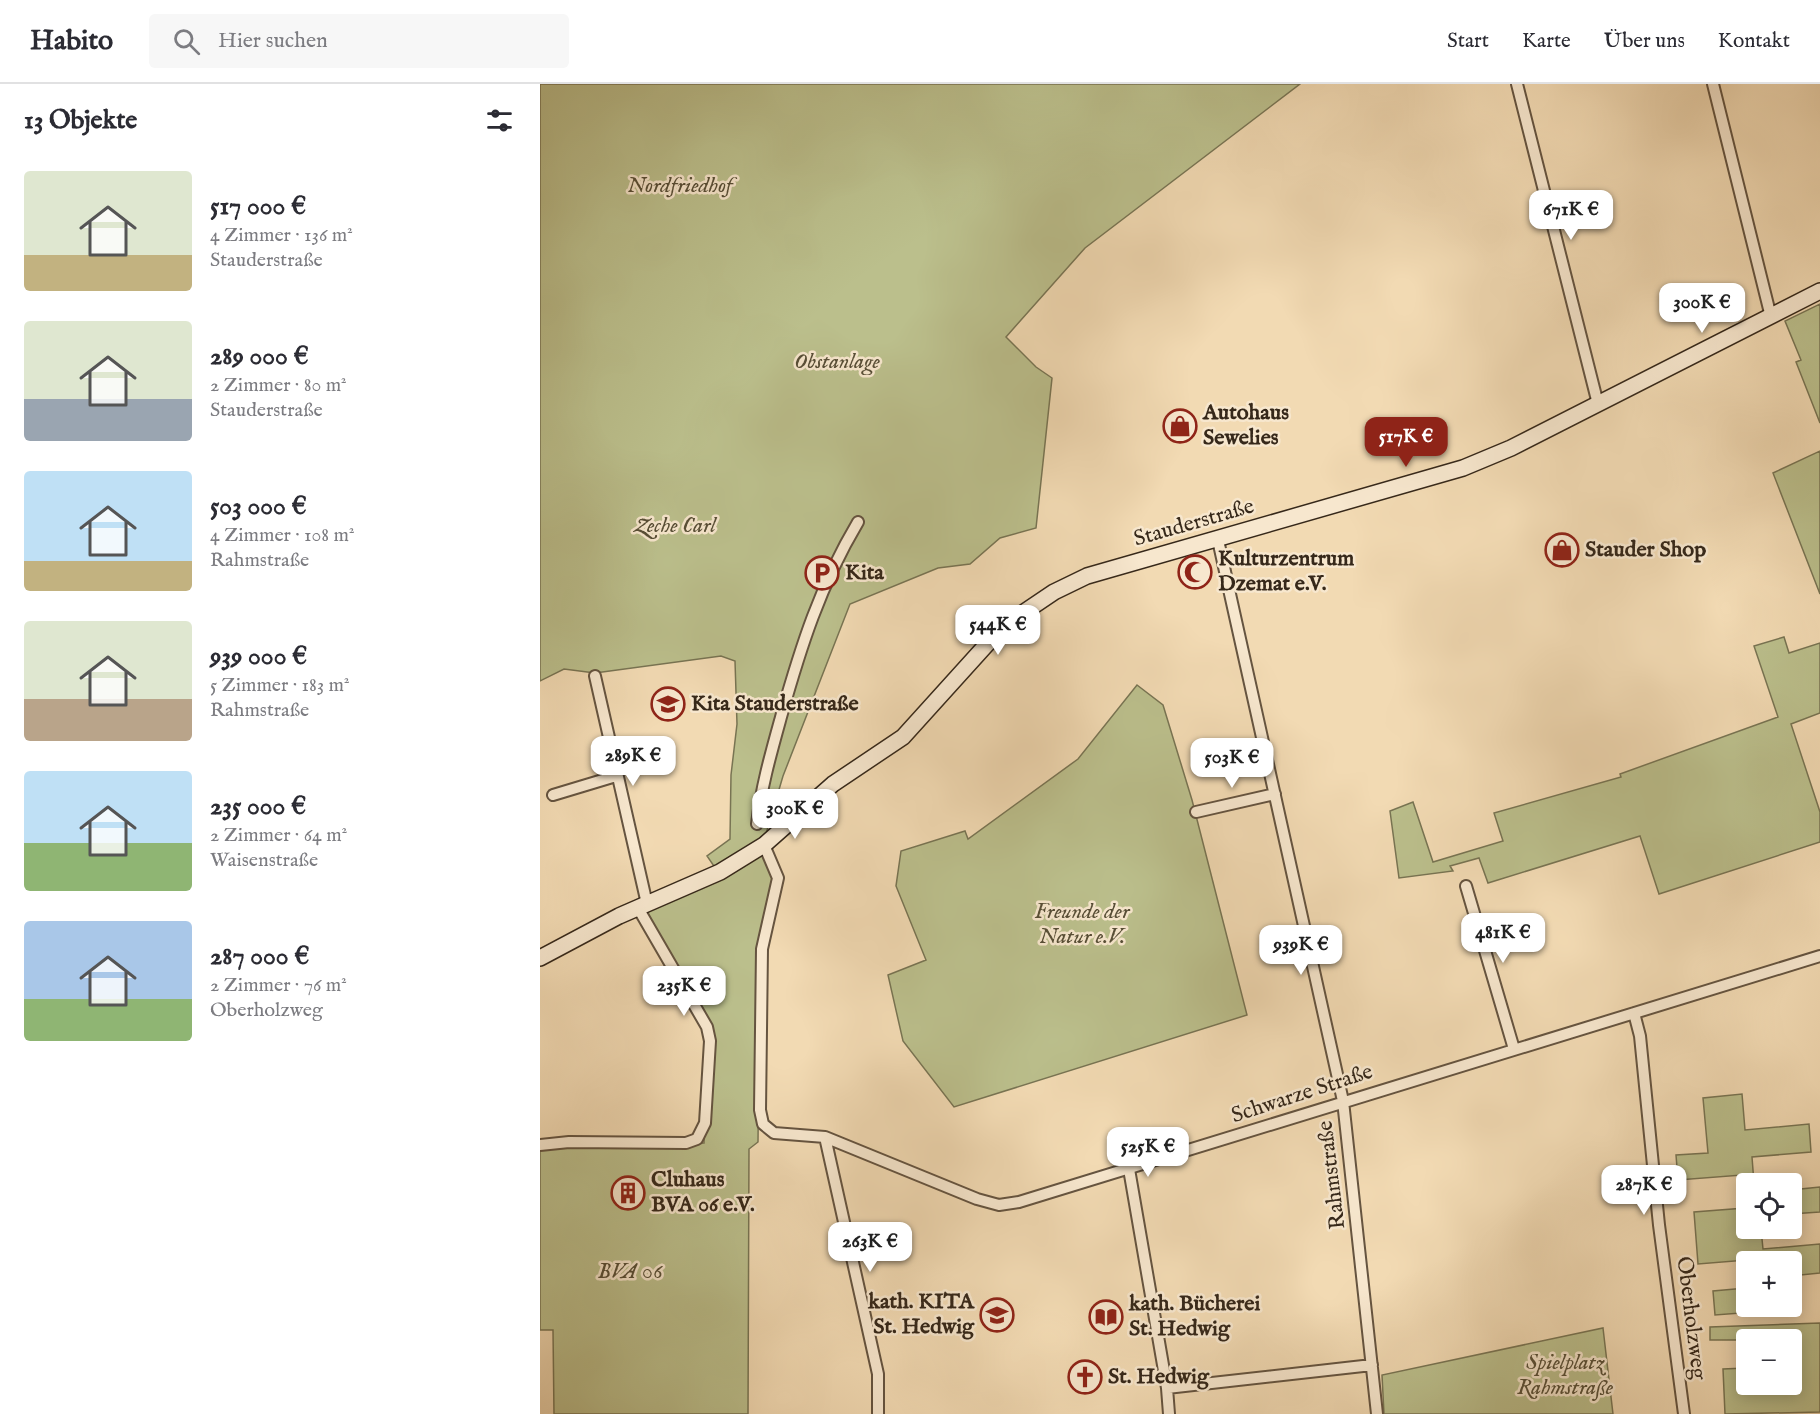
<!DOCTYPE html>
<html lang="de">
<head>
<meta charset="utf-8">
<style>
	:root { --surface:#fff; --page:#f7f7f7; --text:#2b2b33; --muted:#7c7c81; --line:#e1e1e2; --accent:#8f2418 }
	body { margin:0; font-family:"IM FELL English",serif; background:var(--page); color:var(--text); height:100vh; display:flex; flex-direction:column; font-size:22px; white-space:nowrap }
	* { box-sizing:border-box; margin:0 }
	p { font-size:20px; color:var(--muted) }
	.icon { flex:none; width:33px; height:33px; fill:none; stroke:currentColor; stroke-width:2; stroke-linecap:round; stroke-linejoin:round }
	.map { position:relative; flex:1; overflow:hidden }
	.sheet { display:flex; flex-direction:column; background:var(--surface); width:540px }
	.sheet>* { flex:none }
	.controls { position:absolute; left:1196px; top:1089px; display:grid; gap:12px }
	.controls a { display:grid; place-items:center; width:66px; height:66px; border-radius:6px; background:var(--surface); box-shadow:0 3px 15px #0003; font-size:30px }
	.price { position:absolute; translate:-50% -51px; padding:0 14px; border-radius:12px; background:#fff; color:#222; font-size:20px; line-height:39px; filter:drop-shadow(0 2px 3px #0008) }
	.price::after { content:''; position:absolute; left:50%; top:36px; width:18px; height:14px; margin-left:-9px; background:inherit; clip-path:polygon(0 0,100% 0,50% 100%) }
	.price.on { background:var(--accent); color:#fff }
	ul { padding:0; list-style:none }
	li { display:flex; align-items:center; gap:18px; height:150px; padding:0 24px }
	li span { display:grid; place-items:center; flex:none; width:168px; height:120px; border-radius:6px; color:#555 }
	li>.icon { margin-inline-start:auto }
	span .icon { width:72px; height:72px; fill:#fffc; stroke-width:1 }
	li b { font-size:26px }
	h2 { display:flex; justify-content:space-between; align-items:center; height:72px; padding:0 24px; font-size:26px }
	header { display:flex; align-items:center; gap:36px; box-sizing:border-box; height:84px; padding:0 30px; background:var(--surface); border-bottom:2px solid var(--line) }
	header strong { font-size:28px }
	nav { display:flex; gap:33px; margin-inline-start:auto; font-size:21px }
	.search { width:420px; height:54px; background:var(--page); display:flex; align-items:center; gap:15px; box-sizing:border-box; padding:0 21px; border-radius:6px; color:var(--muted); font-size:22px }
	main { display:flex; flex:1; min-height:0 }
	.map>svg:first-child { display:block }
	.green { fill:#bbbf8c; stroke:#787453; stroke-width:1.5 }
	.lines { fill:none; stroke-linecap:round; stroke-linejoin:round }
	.minor-casing { stroke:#655440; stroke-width:14 }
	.secondary-casing { stroke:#36281a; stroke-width:18 }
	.minor { stroke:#f7e7ce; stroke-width:10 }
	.secondary { stroke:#f7e7ce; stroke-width:15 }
	.labels { text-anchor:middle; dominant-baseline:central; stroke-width:5; stroke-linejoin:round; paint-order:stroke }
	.park-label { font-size:22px; font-style:italic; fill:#574e36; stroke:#f7e7ce }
	.poi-label { font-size:22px; font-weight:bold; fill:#36281a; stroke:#f7e7ce; text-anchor:start }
	.street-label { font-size:22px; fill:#36281a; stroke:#f7e7ce }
</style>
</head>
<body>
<header>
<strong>Habito</strong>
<div class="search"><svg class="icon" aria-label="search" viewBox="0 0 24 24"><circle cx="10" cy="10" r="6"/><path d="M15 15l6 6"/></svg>Hier suchen</div>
<nav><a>Start</a><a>Karte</a><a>Über uns</a><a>Kontakt</a></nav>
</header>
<main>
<section class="sheet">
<h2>13 Objekte<svg class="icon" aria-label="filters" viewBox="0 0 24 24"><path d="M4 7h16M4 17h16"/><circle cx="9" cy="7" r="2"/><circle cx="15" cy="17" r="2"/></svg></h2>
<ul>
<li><span style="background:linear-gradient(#dfe7d0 70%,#c2b280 0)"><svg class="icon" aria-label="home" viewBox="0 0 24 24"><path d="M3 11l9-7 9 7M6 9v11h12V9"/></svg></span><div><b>517 000 €</b><p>4 Zimmer · 136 m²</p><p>Stauderstraße</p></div></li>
<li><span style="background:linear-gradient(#dfe7d0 65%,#9aa5b1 0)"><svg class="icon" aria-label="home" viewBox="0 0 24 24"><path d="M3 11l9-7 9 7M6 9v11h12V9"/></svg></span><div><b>289 000 €</b><p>2 Zimmer · 80 m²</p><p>Stauderstraße</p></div></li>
<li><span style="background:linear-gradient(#bfe0f5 75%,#c2b280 0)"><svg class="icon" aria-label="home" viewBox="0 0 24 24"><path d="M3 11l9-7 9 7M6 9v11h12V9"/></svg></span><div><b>503 000 €</b><p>4 Zimmer · 108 m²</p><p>Rahmstraße</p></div></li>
<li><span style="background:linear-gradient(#dfe7d0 65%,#b9a48a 0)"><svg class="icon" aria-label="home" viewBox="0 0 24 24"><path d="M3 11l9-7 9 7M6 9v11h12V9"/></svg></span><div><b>939 000 €</b><p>5 Zimmer · 183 m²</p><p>Rahmstraße</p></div></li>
<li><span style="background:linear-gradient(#bfe0f5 60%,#8fb573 0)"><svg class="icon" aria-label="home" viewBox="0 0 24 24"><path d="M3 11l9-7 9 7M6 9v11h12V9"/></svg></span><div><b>235 000 €</b><p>2 Zimmer · 64 m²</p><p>Waisenstraße</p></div></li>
<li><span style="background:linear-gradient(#a9c7e8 65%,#8fb573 0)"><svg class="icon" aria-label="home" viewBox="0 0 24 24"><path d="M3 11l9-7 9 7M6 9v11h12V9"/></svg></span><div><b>287 000 €</b><p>2 Zimmer · 76 m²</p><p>Oberholzweg</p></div></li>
</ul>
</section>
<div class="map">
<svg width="1280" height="1330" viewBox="0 0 1280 1330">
	<rect width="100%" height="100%" fill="#f2dab3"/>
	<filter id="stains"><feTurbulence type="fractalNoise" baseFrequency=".00333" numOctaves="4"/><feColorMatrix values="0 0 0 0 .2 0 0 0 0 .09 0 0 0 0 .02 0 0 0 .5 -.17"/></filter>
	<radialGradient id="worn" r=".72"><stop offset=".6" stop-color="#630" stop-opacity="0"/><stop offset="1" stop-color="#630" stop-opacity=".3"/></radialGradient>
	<path class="green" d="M0 0H760L545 164 466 253 496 283 512 294 496 444 460 454 430 480 398 484 310 520 243 692 223 760 178 788 167 772 190 755 191 691 197 640 195 577 181 572 55 589 24 585 0 597Z
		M1280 220V339L1256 278 1261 276 1245 237Z
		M1280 367V510L1233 389Z
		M1244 553 1249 569 1280 559V629L1251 640 1280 728V758L1119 810 1100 752 948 799 939 774 910 782 913 787 859 794 850 727 873 718 893 778 963 757 954 729 1081 693 1080 690 1238 633 1214 562Z
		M597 601 623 621 652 716 707 931 414 1023 363 957 348 891 386 876 356 802 361 767 425 747 428 755 538 675Z
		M223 762 235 789 220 864 218 1058 209 1065 208 1330H14L13 1246H0V1062L164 1059 167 947 99 824Z
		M1202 1010 1205 1046 1269 1040 1271 1068 1212 1073 1214 1099 1206 1100V1144L1221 1145 1223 1165 1280 1160V1189L1251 1192V1178L1220 1177 1219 1175 1158 1180 1154 1128 1205 1124 1202 1091 1138 1096 1136 1071 1168 1069 1163 1014Z
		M1280 1103V1128L1251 1130V1106Z
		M1251 1199 1253 1225 1175 1231 1173 1207 1206 1204V1222H1251Z
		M1280 1239V1328L1185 1330 1183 1285 1206 1284V1300H1251V1256H1170V1243Z
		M1063 1244 1073 1330H844L842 1291Z"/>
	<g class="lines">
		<g class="minor-casing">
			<path id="minor" d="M977 0 1058 320
				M1173 0 1231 233
				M678 456 803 1017 837 1330
				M55 592 107 820
				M13 711 76 692
				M656 728 735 710
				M217 740C221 704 231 669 241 633 261 562 280 502 318 438
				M224 761 238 794 222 865 220 1026 223 1040 234 1049 285 1053 437 1115 459 1121 479 1118 1280 872
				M926 802 974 965
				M1094 929 1100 952 1119 1141 1144 1330
				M285 1053 338 1290V1330
				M0 1061 29 1058 146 1059 157 1055 165 1039 170 957 167 943 98 824
				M589 1085 627 1304 832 1281
				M627 1304 629 1330"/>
		</g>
		<g class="secondary-casing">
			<path id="secondary" d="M0 874 79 832 180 788 224 761 293 700 363 653 448 559 474 535 514 508 547 492 923 384 971 364 1280 207"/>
		</g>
		<use href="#minor" class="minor"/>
		<use href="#secondary" class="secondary"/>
	</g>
	<defs>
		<g id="shop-ring" transform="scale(1.725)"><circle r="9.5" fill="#f7e7ce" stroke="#8f2418" stroke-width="1.5"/><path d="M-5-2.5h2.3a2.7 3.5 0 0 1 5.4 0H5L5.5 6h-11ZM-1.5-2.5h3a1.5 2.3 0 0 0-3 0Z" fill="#8f2418"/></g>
		<g id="mosque-ring" transform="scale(1.725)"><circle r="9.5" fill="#f7e7ce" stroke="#8f2418" stroke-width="1.5"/><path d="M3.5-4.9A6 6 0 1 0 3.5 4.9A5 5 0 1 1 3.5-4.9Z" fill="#8f2418"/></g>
		<g id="parking-ring" transform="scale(1.725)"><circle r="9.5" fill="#f7e7ce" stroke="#8f2418" stroke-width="1.5"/><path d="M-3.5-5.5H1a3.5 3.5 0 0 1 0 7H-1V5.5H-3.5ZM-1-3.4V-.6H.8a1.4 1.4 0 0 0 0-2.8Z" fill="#8f2418"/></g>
		<g id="school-ring" transform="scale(1.725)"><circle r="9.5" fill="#f7e7ce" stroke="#8f2418" stroke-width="1.5"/><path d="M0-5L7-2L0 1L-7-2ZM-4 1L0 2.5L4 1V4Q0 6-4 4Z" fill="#8f2418"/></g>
		<g id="building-ring" transform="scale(1.725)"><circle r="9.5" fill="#f7e7ce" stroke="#8f2418" stroke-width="1.5"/><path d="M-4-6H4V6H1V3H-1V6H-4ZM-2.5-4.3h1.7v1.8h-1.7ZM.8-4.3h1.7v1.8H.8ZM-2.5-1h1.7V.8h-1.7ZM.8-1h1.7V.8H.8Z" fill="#8f2418"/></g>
		<g id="library-ring" transform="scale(1.725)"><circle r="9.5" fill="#f7e7ce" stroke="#8f2418" stroke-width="1.5"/><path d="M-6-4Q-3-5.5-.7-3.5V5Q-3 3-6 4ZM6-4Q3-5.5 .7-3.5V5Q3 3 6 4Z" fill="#8f2418"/></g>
		<g id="church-ring" transform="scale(1.725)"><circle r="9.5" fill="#f7e7ce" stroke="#8f2418" stroke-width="1.5"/><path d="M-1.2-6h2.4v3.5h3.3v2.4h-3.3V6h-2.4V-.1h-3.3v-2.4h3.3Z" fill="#8f2418"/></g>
	</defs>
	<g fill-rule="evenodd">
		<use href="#shop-ring" x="640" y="342"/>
		<use href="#shop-ring" x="1022" y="466"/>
		<use href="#mosque-ring" x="655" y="488"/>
		<use href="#parking-ring" x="282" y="489"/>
		<use href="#school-ring" x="128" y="620"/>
		<use href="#building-ring" x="88" y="1109"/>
		<use href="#school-ring" x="457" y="1231"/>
		<use href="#library-ring" x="566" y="1233"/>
		<use href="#church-ring" x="545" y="1293"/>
	</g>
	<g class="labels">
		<g class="park-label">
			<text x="140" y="102">Nordfriedhof</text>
			<text x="297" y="278">Obstanlage</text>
			<text x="135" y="442">Zeche Carl</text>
			<text x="542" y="828">Freunde der<tspan x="542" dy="25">Natur e.V.</tspan></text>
			<text x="90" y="1188">BVA 06</text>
			<text x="1025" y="1279">Spielplatz<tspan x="1025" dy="25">Rahmstraße</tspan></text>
		</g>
		<g class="poi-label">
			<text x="663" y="329">Autohaus<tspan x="663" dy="25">Sewelies</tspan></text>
			<text x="1045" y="466">Stauder Shop</text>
			<text x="678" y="475">Kulturzentrum<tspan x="678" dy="25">Dzemat e.V.</tspan></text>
			<text x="305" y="489">Kita</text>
			<text x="151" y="620">Kita Stauderstraße</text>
			<text x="111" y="1096">Cluhaus<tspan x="111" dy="25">BVA 06 e.V.</tspan></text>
			<text x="434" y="1218" text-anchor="end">kath. KITA<tspan x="434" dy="25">St. Hedwig</tspan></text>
			<text x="589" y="1220">kath. Bücherei<tspan x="589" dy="25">St. Hedwig</tspan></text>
			<text x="568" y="1293">St. Hedwig</text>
		</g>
		<g class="street-label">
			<text transform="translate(654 439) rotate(-16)">Stauderstraße</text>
			<text transform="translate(762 1010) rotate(-18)">Schwarze Straße</text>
			<text transform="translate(792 1091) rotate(-97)">Rahmstraße</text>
			<text transform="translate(1151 1234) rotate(83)">Oberholzweg</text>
		</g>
	</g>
	<rect width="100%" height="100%" filter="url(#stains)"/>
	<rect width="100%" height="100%" fill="url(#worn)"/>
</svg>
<div class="controls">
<a><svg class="icon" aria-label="locate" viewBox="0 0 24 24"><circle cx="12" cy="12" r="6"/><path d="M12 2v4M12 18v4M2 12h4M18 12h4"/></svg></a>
<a>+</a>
<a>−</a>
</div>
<b class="price" style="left:1031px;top:157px">671K €</b>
<b class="price" style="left:1162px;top:250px">300K €</b>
<b class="price on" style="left:866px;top:384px">517K €</b>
<b class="price" style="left:458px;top:572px">544K €</b>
<b class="price" style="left:93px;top:703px">289K €</b>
<b class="price" style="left:692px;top:705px">503K €</b>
<b class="price" style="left:255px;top:756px">300K €</b>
<b class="price" style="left:963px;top:880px">481K €</b>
<b class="price" style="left:761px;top:892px">939K €</b>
<b class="price" style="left:144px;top:933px">235K €</b>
<b class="price" style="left:608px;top:1094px">525K €</b>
<b class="price" style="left:1104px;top:1132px">287K €</b>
<b class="price" style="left:330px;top:1189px">263K €</b>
</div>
</main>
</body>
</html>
